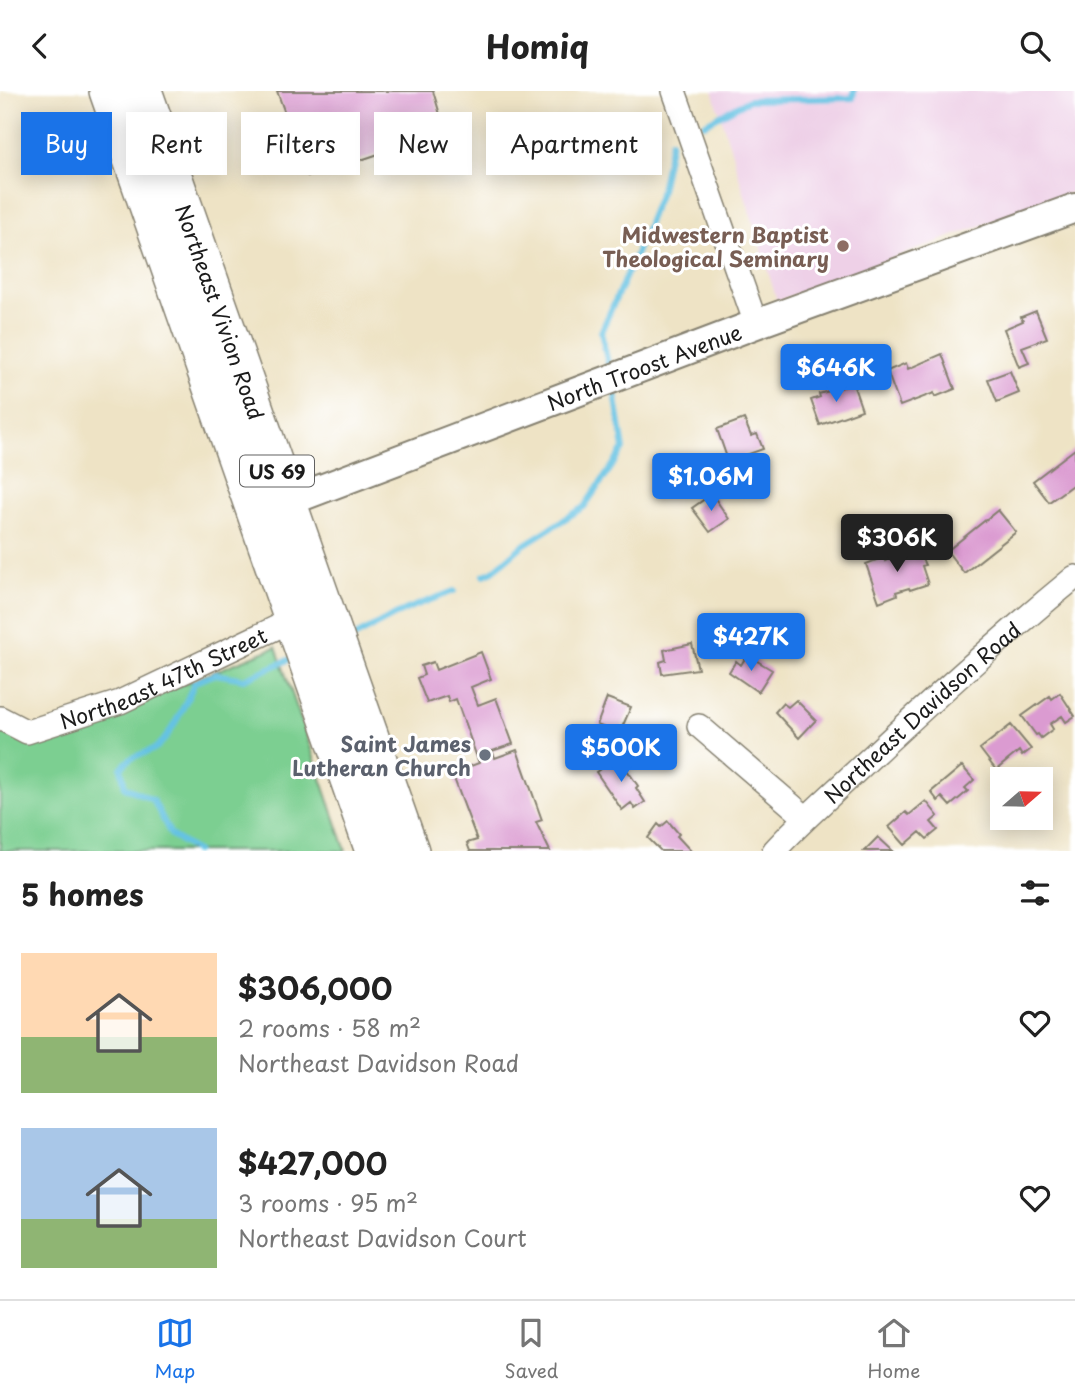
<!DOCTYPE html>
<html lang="en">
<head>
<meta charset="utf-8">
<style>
	:root { --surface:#fff; --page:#f6f6f6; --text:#222; --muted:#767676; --line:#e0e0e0; --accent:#1a73e8 }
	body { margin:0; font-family:"Playpen Sans",sans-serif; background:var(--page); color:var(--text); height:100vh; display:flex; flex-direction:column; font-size:26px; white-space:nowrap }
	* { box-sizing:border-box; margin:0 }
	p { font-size:23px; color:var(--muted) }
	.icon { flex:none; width:38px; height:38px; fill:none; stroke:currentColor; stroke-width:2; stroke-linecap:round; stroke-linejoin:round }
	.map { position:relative; height:760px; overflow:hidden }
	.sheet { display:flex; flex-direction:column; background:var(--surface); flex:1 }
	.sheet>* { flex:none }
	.guide { position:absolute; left:21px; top:21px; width:700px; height:63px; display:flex; gap:14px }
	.needle { width:46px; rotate:70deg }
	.buttons { position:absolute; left:990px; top:676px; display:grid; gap:14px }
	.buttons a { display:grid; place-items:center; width:63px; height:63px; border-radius:0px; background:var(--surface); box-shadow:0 4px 18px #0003; font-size:35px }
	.price { position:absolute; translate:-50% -60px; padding:0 16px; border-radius:7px; background:var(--accent); color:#fff; font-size:23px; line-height:46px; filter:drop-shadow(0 2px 4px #0008) }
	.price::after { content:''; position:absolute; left:50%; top:42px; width:21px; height:16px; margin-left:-10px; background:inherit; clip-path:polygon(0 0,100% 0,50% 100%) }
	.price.current { background:#222; color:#fff }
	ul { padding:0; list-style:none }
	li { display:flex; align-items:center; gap:21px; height:175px; padding:0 21px }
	li span { display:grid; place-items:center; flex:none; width:196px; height:140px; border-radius:0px; color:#555 }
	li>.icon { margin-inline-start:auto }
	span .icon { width:84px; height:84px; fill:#fffc; stroke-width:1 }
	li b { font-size:30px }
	h2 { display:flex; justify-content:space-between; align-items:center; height:84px; padding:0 21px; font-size:30px }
	.tag { padding:0 24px; border-radius:0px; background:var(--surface); box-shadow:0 4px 18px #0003; font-size:24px; line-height:63px }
	.tag.current { background:var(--accent); color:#fff }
	header { display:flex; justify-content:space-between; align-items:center; height:91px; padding:0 21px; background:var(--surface); font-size:32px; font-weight:700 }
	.tab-bar { display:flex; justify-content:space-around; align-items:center; height:98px; border-top:2px solid var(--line); background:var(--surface); font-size:19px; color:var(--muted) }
	.tab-bar a { display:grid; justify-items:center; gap:4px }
	.tab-bar .current { color:var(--accent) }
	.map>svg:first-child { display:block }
	.built { fill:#eed0e7 }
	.green { fill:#7ccf91; stroke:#4c7656; stroke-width:2 }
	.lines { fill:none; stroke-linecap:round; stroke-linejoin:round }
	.stream { stroke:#65c2e3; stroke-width:6 }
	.building { fill:#db9bd1 }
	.minor-casing { stroke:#858070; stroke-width:26 }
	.tertiary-casing { stroke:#858070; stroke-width:32 }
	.primary-casing { stroke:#858070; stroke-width:40 }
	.minor { stroke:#fff; stroke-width:23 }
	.tertiary { stroke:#fff; stroke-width:28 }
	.primary { stroke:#fff; stroke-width:37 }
	.education-dot { fill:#8d6e63; stroke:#fff; stroke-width:2.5 }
	.worship-dot { fill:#6b7280; stroke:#fff; stroke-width:2.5 }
	.labels { text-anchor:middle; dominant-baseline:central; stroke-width:6; stroke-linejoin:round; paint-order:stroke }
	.shield { fill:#fff; stroke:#606060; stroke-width:2 }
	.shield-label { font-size:19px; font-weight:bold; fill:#1c1c1c }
	.education-label { font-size:21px; font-weight:bold; fill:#785e54; stroke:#fff; text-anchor:end }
	.street-label { font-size:21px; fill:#1c1c1c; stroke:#fff }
	.worship-label { font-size:21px; font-weight:bold; fill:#5b616d; stroke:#fff; text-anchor:end }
</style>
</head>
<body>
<header><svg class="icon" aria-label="back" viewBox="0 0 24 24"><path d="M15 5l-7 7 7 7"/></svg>Homiq<svg class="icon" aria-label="search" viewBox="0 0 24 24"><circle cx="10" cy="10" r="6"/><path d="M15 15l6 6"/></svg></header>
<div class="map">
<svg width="1075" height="760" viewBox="0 0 1075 760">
	<rect width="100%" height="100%" fill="#fff"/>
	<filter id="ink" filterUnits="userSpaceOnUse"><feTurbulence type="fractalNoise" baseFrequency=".0143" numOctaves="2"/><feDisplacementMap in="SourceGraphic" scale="14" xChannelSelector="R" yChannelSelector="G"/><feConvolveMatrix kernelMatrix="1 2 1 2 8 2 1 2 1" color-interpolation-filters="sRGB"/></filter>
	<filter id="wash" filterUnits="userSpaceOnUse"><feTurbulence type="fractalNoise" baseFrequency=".00686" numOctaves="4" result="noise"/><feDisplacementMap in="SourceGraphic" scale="28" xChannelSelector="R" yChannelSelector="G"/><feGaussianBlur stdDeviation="1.57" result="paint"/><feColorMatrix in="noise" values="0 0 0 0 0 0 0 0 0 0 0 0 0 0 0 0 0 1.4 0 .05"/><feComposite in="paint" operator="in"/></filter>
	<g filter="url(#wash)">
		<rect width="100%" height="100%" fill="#eee3c5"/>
		<path class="built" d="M713 0H1075V100L777 210Z"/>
		<path class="green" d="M276 556 346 760H0V627L27 641 176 596Z"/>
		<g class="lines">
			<path class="stream" d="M704 33 749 9 853 7 854 0
				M610 282 601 241 635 165 661 99 671 50
				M484 484 493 480 522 455 584 416 624 358 614 296
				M350 548 407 518 454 500
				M196 760 171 744 153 709 125 696 121 677C137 660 137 667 154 658 170 649 187 608 195 591L216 583 244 588 293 567"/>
		</g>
		<g id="blocks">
			<path class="building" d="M277 0H433L444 37 414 51 343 75 332 63 325 78 308 85 293 74 297 57 309 50 302 33 291 39Z
				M1036 220 1047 247 1022 256 1029 272 1019 276 1004 238 1023 230 1021 226Z
				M942 263 955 298 935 306 934 302 900 315 887 280 906 272 908 278Z
				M1010 280 1019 302 997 311 988 288Z
				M853 293 862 319 820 334 811 309 820 306 819 303Z
				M744 328 751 345 757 343 763 358 743 365 747 375 732 381 717 338Z
				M1075 358V392L1049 411 1033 390Z
				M712 403 729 428 710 441 692 417Z
				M998 419 1016 441 964 482 947 460Z
				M916 456 925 474 922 475 928 493 910 499 909 497 896 501 897 504 879 511 866 473 884 466 885 470Z
				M692 553 698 578 662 583 660 571 666 569 664 559Z
				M481 561 491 588 471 596 478 614 496 607 513 653 492 660 495 667 517 659 542 729 536 731 550 760H470L467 752 477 749 452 682 479 672 456 608 449 611 447 605 427 612 417 587 424 584 421 575 433 571 436 579Z
				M747 564 772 579 758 601 729 581 736 570 741 574Z
				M1060 602 1075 625 1066 631 1062 625 1050 633 1053 638 1041 647 1038 643 1036 644 1022 625 1050 605 1052 608Z
				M607 607 631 616 617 648 606 644 608 638 597 634Z
				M796 609 816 629 799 647 775 621 783 612 788 616Z
				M1011 634 1031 658 1022 665 1019 660 996 679 980 658Z
				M618 666 638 695 636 697 645 711 635 718 631 712 622 719 596 681Z
				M962 675 974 689 965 697 968 700 950 715 942 706 938 710 931 701Z
				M926 710 938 725 931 731 938 739 927 748 920 741 905 754 889 736 906 721 909 724Z
				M668 730 679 743 677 745 691 760H661L648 747 658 733 661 736Z
				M878 746 893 760H864Z"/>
		</g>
	</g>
	<g filter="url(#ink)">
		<use href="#blocks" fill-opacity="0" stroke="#858070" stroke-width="2"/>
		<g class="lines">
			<g class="minor-casing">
				<g id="minor">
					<path d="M674 0 756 233"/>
					<path id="s1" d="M0 627 27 641 120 611 305 523"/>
					<path d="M699 635 805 726"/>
					<path id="s2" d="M774 760C803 728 835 701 866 671 934 607 1003 545 1075 486"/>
				</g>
			</g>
			<g class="tertiary-casing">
				<g id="tertiary">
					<path id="s3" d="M271 417 756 233 1075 117"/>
				</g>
			</g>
			<g class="primary-casing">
				<g id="primary">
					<path d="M108 0 374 760"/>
					<path id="s4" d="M143 0 410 760"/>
				</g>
			</g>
			<use href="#minor" class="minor"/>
			<use href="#tertiary" class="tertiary"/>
			<use href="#primary" class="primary"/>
		</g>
	</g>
	<circle class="education-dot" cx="843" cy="155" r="7"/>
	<circle class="worship-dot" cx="485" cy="664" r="7"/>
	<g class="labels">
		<rect class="shield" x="240" y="364.5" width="74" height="31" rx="5"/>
		<g class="shield-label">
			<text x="277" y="380">US 69</text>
		</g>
		<g class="education-label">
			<text x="829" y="143">Midwestern Baptist<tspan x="829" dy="24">Theological Seminary</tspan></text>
		</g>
		<g class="street-label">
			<text stroke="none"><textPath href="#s4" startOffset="234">Northeast Vivion Road</textPath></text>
			<text stroke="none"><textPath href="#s3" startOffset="399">North Troost Avenue</textPath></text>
			<text stroke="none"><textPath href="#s1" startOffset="177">Northeast 47th Street</textPath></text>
			<text stroke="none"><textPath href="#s2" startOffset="203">Northeast Davidson Road</textPath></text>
		</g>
		<g class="worship-label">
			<text x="471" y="652">Saint James<tspan x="471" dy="24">Lutheran Church</tspan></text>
		</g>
	</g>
</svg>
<div class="buttons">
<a><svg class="needle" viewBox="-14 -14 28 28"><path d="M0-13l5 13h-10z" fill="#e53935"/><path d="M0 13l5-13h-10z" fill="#767676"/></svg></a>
</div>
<b class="price" style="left:836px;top:313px">$646K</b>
<b class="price" style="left:711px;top:422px">$1.06M</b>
<b class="price current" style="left:897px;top:483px">$306K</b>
<b class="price" style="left:751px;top:582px">$427K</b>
<b class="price" style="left:621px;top:693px">$500K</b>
<div class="guide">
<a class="tag current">Buy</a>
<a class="tag">Rent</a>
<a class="tag">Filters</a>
<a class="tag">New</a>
<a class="tag">Apartment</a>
</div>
</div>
<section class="sheet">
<h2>5 homes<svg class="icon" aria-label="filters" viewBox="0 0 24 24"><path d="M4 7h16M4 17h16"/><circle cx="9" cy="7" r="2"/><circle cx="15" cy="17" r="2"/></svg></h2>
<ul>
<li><span style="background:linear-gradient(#ffd9b3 60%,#8fb573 0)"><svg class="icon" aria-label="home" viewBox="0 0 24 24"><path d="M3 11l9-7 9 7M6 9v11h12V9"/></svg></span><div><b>$306,000</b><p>2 rooms · 58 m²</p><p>Northeast Davidson Road</p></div><svg class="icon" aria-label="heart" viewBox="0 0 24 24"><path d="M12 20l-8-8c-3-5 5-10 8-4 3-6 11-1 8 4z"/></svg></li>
<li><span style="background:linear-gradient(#a9c7e8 65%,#8fb573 0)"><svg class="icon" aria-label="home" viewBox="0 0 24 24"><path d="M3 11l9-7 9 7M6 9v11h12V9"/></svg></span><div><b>$427,000</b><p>3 rooms · 95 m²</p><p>Northeast Davidson Court</p></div><svg class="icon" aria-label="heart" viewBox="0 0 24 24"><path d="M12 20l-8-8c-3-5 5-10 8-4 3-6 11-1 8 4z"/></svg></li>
</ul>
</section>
<nav class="tab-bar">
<a class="current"><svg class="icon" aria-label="map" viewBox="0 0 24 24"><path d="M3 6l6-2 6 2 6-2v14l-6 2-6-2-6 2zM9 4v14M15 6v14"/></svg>Map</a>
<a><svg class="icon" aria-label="saved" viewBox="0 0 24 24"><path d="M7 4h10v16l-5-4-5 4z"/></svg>Saved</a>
<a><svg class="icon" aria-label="home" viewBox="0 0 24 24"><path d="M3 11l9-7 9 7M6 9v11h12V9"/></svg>Home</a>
</nav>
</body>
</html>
